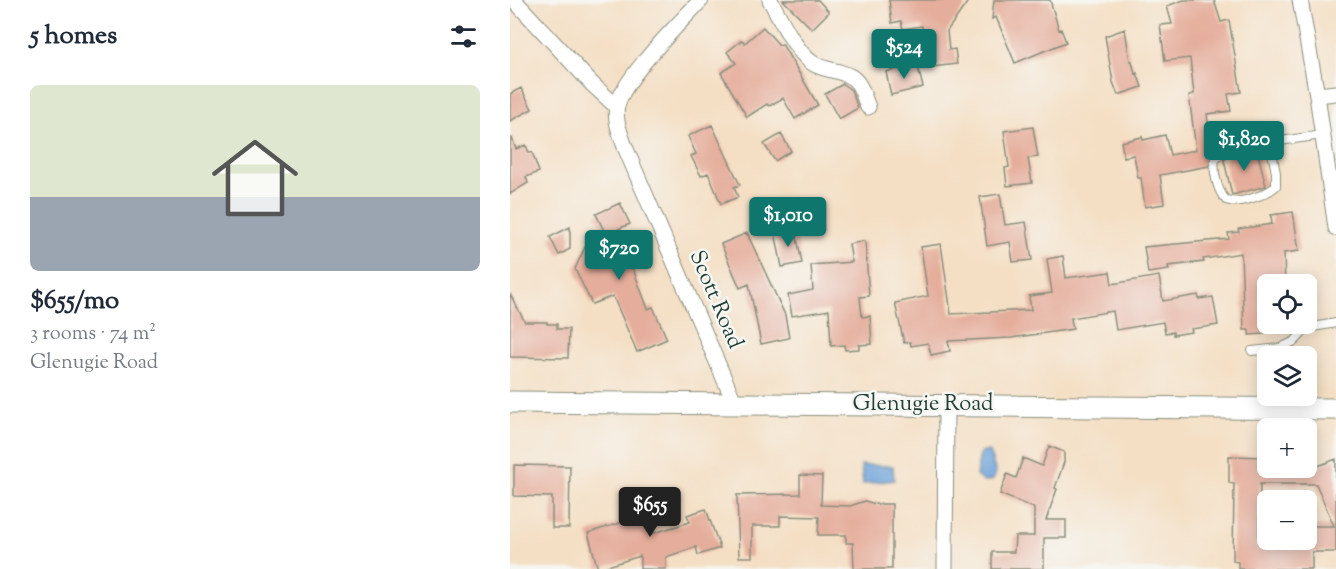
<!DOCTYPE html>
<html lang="en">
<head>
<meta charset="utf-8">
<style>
	:root { --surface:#fff; --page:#f6f6f7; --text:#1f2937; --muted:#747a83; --accent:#0f766e }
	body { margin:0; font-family:"Sorts Mill Goudy",serif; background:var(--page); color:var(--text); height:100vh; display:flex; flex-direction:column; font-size:22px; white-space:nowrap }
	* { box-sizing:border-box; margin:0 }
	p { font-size:20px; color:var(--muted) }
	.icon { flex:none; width:33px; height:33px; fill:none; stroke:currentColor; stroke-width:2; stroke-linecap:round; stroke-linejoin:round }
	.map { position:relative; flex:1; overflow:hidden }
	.drawer { display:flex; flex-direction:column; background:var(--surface); width:510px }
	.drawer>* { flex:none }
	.tools { position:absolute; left:747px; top:274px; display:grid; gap:12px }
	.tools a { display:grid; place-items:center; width:60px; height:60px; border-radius:9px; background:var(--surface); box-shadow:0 3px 15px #0003; font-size:30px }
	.price { position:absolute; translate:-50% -51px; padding:0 14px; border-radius:6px; background:var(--accent); color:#fff; font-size:20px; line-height:39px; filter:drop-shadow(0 2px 3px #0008) }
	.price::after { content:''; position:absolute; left:50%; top:36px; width:18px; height:14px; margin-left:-9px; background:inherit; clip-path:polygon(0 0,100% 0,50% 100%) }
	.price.active { background:#222; color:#fff }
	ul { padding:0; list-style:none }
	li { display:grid; align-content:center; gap:12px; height:318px; padding:0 30px }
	li span { display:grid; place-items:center; height:186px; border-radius:9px; color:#555 }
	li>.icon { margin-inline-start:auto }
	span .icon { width:108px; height:108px; fill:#fffc; stroke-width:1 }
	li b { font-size:26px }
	h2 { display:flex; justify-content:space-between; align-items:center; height:72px; padding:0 30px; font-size:26px }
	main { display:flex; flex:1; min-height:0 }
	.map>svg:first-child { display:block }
	.water { fill:#6ca0d8; stroke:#466e86; stroke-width:1.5 }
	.building { fill:#e5ad9b; fill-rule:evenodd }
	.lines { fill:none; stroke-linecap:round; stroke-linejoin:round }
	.lane-casing { stroke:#8a8e7c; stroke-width:10 }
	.street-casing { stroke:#8a8e7c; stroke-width:17 }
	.secondary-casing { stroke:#8a8e7c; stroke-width:23 }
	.lane { stroke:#fff; stroke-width:8 }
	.street { stroke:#fff; stroke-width:15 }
	.secondary { stroke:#fff; stroke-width:21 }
	.labels { text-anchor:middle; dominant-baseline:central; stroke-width:5; stroke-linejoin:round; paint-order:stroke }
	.street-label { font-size:22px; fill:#1f3d34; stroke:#f6f6f2 }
</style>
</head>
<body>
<main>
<section class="drawer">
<h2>5 homes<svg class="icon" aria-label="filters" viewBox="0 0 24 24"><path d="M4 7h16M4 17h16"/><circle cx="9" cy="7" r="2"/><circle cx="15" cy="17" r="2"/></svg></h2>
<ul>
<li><span style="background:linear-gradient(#dfe7d0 60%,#9aa5b1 0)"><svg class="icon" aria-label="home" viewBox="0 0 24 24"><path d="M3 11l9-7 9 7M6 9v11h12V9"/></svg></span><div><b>$655/mo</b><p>3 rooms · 74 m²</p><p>Glenugie Road</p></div></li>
</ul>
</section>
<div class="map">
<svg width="826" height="569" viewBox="0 0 826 569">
	<rect width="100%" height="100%" fill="#f6f6f2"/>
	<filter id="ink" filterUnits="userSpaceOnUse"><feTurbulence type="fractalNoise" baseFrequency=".0167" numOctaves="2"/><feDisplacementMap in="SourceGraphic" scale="12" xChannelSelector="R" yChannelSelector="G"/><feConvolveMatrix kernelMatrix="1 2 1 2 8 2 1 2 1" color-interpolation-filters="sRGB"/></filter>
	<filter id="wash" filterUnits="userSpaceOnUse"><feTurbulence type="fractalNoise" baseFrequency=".008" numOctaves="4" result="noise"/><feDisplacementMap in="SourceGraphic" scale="24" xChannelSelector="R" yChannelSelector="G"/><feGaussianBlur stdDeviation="1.35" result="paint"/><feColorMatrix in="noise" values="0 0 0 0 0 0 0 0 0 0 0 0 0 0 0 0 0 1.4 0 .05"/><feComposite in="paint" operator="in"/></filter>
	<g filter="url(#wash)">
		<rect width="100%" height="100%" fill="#f4dfc4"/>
		<path class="water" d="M479 451 486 473 483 480 474 482 466 476 470 453Z
			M351 465 383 466 384 480 353 484Z"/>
		<g id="blocks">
			<path class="building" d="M273 0H308L319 12 302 29Z
				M379 0H459L437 31 439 50 445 49 447 64 422 67 417 32 413 33 412 26 393 29 391 21 382 23Z
				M484 0H540L549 30 551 29 556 42 505 63 486 17 482 19Z
				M674 0H704L711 22 719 20 731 92 718 94 721 111 697 114 702 154 699 166 650 175 654 204 635 207 631 178H628L624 155 614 157 611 142 632 137 633 140 655 135 660 155 686 150 679 95 684 94 680 58 655 61 650 25 662 24 657 6Z
				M253 27 269 45 272 44 308 105 285 119 273 98 259 106 257 104 237 117 211 73 226 63 217 52 232 40 235 43Z
				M615 29 620 61H622L625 74 627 73 632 87 608 95 603 82 595 36Z
				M407 64 413 87 381 95 376 72Z
				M333 84 341 90 348 108 329 119 315 94Z
				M11 88 22 109 0 121V94Z
				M202 125 230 185 224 187 228 197 211 204 198 173 191 176 181 156 186 154 178 136Z
				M523 127 528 157 518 158 522 183 497 186 495 168 499 167 494 131Z
				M271 134 281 151 265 161 254 144Z
				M2 138 6 149 16 145 19 153 22 152 29 172 16 177 18 183 0 194V139Z
				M747 150 756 186 722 195 714 160 721 154Z
				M490 194 495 225 516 222 522 260 503 262 500 242 477 246 470 197Z
				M110 203 120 224 108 229 138 309 143 307 157 339 127 352 103 296 82 304 65 269 75 247 98 239 86 214Z
				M783 212 789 251 774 253 775 285H758V331H754V334L739 335V330H734L731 253 693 259 694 262 658 266 659 270 638 273 634 247 719 239 718 233 729 232 728 229 762 224 761 215Z
				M60 227V249L49 255 40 237Z
				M285 228 292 263 272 267 265 232Z
				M237 233 275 315 279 338 251 344 239 284 230 288 211 244Z
				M355 241 359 296 350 297 352 317 360 316 362 344 349 345V349L335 350 334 345 321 346 319 310 282 316 278 295 303 290 301 265 342 262 339 244Z
				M431 244 441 314 521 310 519 296 542 293 537 259 553 256 556 278 600 272 602 284 649 276 653 301 688 295 689 299 703 297 708 325 681 329 682 332 663 335V332L655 333 653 322 606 330 603 311 561 318 563 329 501 338 438 341 440 351 421 355 418 343 401 346 400 342 394 343 385 303 418 296 411 247Z
				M0 294 15 322H37V324H47V329H59L58 358 0 357Z
				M539 446 554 452V462L545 488 547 489 536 520H556V538H534V569H482V552H504L505 536H524V508L490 494 497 474 506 478 513 458 532 466Z
				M719 456 758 457V468L800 469 826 459V552H802V569H728V562L723 561 724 484 719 483ZM750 484H806L824 526H796V540H758V534H749Z
				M4 465 60 466 59 528H42V497L4 496Z
				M290 475 312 476 311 505 340 506 355 501 366 504H382V569H344L343 543H336V535H308L309 517 270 516V526H242V557H229L227 495 290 494Z
				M114 502H143L141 534 180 522 177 515 196 509 210 548 188 555 186 547 156 557V569H130V556L88 569 78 533 113 522Z"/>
		</g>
	</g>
	<g filter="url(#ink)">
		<use href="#blocks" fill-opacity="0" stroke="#8a8e7c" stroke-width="1.5"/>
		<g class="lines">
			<g class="lane-casing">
				<path id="lane" d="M760 142 766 173V186C756 195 729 205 716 200 707 191 703 171 705 159L719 148 813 135
					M742 351 770 348 785 341 797 328 826 323"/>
			</g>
			<g class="street-casing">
				<path id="street" d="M4 0 82 84 107 107
					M191 0C169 24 114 77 107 106 104 120 111 135 115 147L225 404
					M260 0C271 19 284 49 301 62 315 73 339 68 349 85 353 92 355 100 358 107
					M790 0 807 95 826 228
					M807 95 826 93
					M435 569 436 405"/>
			</g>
			<g class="secondary-casing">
				<path id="secondary" d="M0 402 826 409"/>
			</g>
			<use href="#lane" class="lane"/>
			<use href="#street" class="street"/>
			<use href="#secondary" class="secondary"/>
		</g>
	</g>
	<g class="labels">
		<g class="street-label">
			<text transform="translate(205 300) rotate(67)">Scott Road</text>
			<text x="413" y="405">Glenugie Road</text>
		</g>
	</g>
</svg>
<div class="tools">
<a><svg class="icon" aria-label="locate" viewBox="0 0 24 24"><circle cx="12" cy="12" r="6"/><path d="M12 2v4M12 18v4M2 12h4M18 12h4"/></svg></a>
<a><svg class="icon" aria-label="layers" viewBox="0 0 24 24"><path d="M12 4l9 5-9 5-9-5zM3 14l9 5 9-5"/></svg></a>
<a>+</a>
<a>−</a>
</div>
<b class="price" style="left:394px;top:80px">$524</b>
<b class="price" style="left:734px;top:172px">$1,820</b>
<b class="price" style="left:278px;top:248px">$1,010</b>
<b class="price" style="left:109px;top:281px">$720</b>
<b class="price active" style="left:140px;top:538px">$655</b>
</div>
</main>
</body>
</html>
